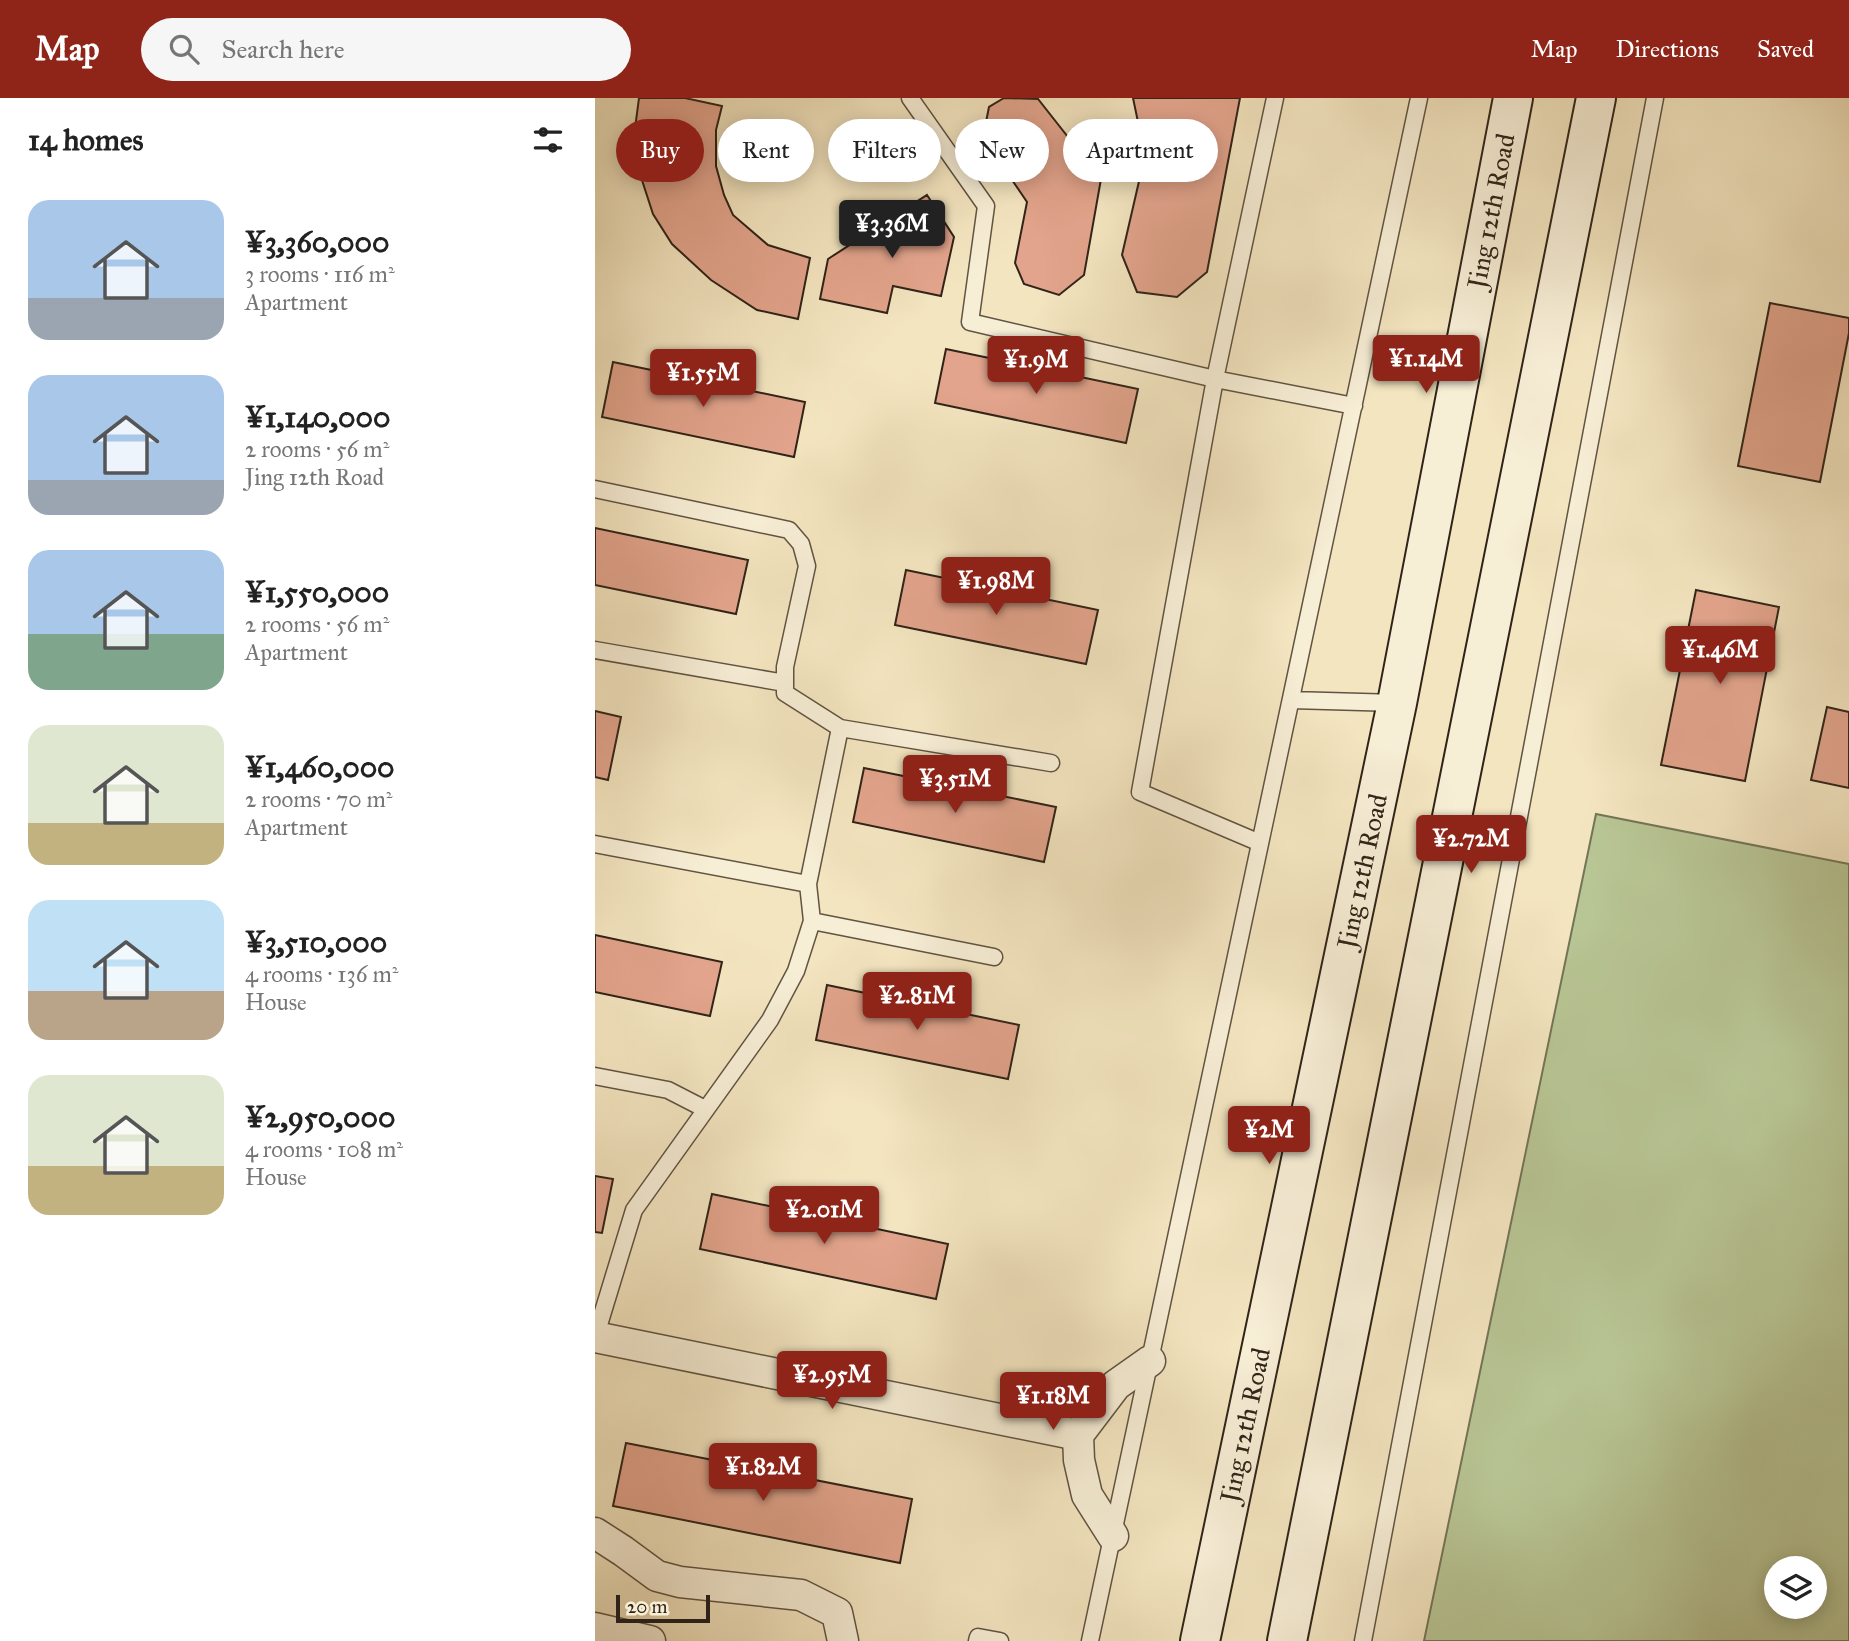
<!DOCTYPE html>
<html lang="en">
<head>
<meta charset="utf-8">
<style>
	:root { --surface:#fff; --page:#f6f6f6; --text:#222; --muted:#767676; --accent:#8f2418 }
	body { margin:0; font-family:"IM FELL Great Primer",serif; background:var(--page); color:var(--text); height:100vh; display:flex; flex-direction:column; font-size:26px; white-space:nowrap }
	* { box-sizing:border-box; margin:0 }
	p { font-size:23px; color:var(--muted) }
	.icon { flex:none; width:38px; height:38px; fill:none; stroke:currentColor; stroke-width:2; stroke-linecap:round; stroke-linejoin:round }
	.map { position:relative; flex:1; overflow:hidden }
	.details { display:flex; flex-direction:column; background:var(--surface); width:595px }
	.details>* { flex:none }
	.guide { position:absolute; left:21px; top:21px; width:665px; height:63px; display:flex; gap:14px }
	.fabs { position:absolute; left:1169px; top:1458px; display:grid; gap:14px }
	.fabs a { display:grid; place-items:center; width:63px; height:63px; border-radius:50%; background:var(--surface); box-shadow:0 4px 18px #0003; font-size:35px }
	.scale { position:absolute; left:21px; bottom:18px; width:94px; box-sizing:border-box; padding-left:7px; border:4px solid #302418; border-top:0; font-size:19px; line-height:24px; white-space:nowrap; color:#302418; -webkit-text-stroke:5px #f7eed6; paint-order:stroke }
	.price { position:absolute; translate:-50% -60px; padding:0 16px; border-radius:7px; background:var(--accent); color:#fff; font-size:23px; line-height:46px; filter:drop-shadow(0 2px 4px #0008) }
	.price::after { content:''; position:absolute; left:50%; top:42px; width:21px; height:16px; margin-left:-10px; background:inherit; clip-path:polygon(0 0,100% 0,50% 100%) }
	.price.current { background:#222; color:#fff }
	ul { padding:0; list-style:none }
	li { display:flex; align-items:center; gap:21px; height:175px; padding:0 28px }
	li span { display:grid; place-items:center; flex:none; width:196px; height:140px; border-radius:21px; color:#555 }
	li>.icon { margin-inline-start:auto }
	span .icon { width:84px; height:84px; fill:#fffc; stroke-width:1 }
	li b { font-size:30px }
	h2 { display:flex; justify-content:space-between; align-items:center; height:84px; padding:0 28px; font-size:30px }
	.pill { padding:0 24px; border-radius:32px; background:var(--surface); box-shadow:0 4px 18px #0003; font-size:24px; line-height:63px }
	.pill.current { background:var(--accent); color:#fff }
	header { display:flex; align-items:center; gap:42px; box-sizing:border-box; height:98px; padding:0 35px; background:var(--accent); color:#fff }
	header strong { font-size:33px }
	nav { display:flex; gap:38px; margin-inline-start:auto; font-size:24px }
	.search { width:490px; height:63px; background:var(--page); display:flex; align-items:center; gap:18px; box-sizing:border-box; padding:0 24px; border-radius:38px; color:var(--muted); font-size:26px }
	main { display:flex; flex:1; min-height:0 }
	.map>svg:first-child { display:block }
	.green { fill:#b8c594; stroke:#747456; stroke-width:2; fill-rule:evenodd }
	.building { fill:#e2a48c; stroke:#302418; stroke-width:2 }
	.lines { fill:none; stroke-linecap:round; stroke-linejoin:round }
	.lane-casing { stroke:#615442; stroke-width:19 }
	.street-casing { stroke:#615442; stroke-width:33 }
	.secondary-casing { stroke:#302418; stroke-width:42 }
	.lane { stroke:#f7eed6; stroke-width:16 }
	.street { stroke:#f7eed6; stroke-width:30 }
	.secondary { stroke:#f7eed6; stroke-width:38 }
	.labels { text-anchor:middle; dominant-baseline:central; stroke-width:5; stroke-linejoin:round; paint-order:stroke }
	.street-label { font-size:26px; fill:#302418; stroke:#f7eed6 }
</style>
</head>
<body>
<header>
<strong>Map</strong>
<div class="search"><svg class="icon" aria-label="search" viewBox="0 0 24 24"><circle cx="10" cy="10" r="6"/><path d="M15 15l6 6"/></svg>Search here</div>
<nav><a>Map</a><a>Directions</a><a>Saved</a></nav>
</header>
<main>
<section class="details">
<h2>14 homes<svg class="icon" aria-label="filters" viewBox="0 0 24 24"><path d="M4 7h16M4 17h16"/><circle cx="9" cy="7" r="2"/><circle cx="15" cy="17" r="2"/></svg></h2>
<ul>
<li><span style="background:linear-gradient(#a9c7e8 70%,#9aa5b1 0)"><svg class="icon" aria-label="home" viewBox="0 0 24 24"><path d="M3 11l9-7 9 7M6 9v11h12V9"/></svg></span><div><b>¥3,360,000</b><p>3 rooms · 116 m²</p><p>Apartment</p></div></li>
<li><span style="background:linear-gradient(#a9c7e8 75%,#9aa5b1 0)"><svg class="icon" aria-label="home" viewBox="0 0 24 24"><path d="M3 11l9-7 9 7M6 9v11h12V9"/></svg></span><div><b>¥1,140,000</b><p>2 rooms · 56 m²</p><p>Jing 12th Road</p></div></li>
<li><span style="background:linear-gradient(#a9c7e8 60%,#7fa58c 0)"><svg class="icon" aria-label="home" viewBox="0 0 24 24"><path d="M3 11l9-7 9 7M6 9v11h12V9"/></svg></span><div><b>¥1,550,000</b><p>2 rooms · 56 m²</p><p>Apartment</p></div></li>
<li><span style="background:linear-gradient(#dfe7d0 70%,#c2b280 0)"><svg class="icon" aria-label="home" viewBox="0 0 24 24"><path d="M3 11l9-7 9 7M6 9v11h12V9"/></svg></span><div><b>¥1,460,000</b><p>2 rooms · 70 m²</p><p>Apartment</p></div></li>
<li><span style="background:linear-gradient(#bfe0f5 65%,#b9a48a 0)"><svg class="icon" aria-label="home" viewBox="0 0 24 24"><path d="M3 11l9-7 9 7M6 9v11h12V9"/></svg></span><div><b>¥3,510,000</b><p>4 rooms · 136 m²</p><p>House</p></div></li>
<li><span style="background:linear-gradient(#dfe7d0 65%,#c2b280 0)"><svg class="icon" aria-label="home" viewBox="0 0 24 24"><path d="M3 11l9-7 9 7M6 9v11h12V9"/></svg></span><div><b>¥2,950,000</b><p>4 rooms · 108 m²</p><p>House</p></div></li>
</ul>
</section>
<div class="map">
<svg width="1254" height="1543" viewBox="0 0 1254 1543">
	<rect width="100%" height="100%" fill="#f3e5c0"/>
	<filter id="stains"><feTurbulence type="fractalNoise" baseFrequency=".00286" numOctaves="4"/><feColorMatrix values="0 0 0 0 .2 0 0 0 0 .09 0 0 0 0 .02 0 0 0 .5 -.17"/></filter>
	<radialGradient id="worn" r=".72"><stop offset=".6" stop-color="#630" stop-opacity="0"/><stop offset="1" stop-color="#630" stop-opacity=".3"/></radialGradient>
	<path class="green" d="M1001 716 1254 766V1543H829ZM1181 1470H1220V1508H1181Z"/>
	<path class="building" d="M44 0H90L127 8 121 32V68L129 97 138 117 173 147 215 160 203 221 162 212 116 182 77 146 58 116 45 76 39 38Z
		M409 0 443 1 506 81 489 177 464 197 429 186 420 165 432 104 388 39 394 9Z
		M538 0H645L612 174 582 199 542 194 527 157 557 27 543 24Z
		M332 97 359 139 346 198 298 188 292 215 225 201 233 161Z
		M1175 205 1254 220V235L1225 384 1143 368Z
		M351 251 543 291 531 345 340 305Z
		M18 264 210 304 199 359 7 319Z
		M0 430 153 462 141 516 0 487Z
		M311 472 503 512 491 566 300 527Z
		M1101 492 1184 509 1150 683 1066 667Z
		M1232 609 1254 614V690L1216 682Z
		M0 613 26 619 13 682 0 679Z
		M269 670 461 709 449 764 258 724Z
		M0 837 127 864 115 918 0 894Z
		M232 887 424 927 413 981 221 942Z
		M0 1078 18 1081 7 1135 0 1134Z
		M117 1096 353 1146 341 1201 105 1151Z
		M31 1345 317 1401 305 1465 18 1408Z"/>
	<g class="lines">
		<g class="lane-casing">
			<path id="lane" d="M315 0 391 108 375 224 620 281 759 308
				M0 391 194 432 206 446 212 468 190 569V595L245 630 456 665
				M0 552 190 585
				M696 602 802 605
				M665 745 545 694 620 281 680 0
				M0 746 213 786
				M217 823 399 859
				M0 978 73 992 110 1011
				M0 1240 39 1112 175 922 201 873 217 823 213 786 245 630
				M382 1543 383 1539 405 1543
				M495 1543 824 0
				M768 1543 1060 0"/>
		</g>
		<g class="street-casing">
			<path id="street" d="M0 1239 483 1337
				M0 1435 28 1453 62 1478 85 1484 206 1497 242 1515 248 1543
				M518 1438 492 1397 484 1362 483 1337 521 1287 555 1263
				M0 1530 55 1543"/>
		</g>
		<g class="secondary-casing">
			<path id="secondary" d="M605 1543 802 605 918 0
				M692 1543 1001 0"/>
		</g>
		<use href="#lane" class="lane"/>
		<use href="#street" class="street"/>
		<use href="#secondary" class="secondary"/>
	</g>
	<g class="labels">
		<g class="street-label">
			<text transform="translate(896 113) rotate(-79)">Jing 12th Road</text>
			<text transform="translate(767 773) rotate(-78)">Jing 12th Road</text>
			<text transform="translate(650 1327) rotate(-78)">Jing 12th Road</text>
		</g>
	</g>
	<rect width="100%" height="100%" filter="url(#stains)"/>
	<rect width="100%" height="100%" fill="url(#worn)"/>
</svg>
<div class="fabs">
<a><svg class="icon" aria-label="layers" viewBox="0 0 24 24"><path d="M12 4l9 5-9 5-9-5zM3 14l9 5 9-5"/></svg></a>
</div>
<div class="scale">20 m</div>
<b class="price current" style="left:297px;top:162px">¥3.36M</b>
<b class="price" style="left:831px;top:297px">¥1.14M</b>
<b class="price" style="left:441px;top:298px">¥1.9M</b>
<b class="price" style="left:108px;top:311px">¥1.55M</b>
<b class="price" style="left:401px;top:519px">¥1.98M</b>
<b class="price" style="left:1125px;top:588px">¥1.46M</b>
<b class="price" style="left:360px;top:717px">¥3.51M</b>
<b class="price" style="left:876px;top:777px">¥2.72M</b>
<b class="price" style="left:322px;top:934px">¥2.81M</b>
<b class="price" style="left:674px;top:1068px">¥2M</b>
<b class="price" style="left:229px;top:1148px">¥2.01M</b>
<b class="price" style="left:237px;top:1313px">¥2.95M</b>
<b class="price" style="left:458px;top:1334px">¥1.18M</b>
<b class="price" style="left:168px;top:1405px">¥1.82M</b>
<div class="guide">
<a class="pill current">Buy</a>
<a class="pill">Rent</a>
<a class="pill">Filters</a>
<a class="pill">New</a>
<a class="pill">Apartment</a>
</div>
</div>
</main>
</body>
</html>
